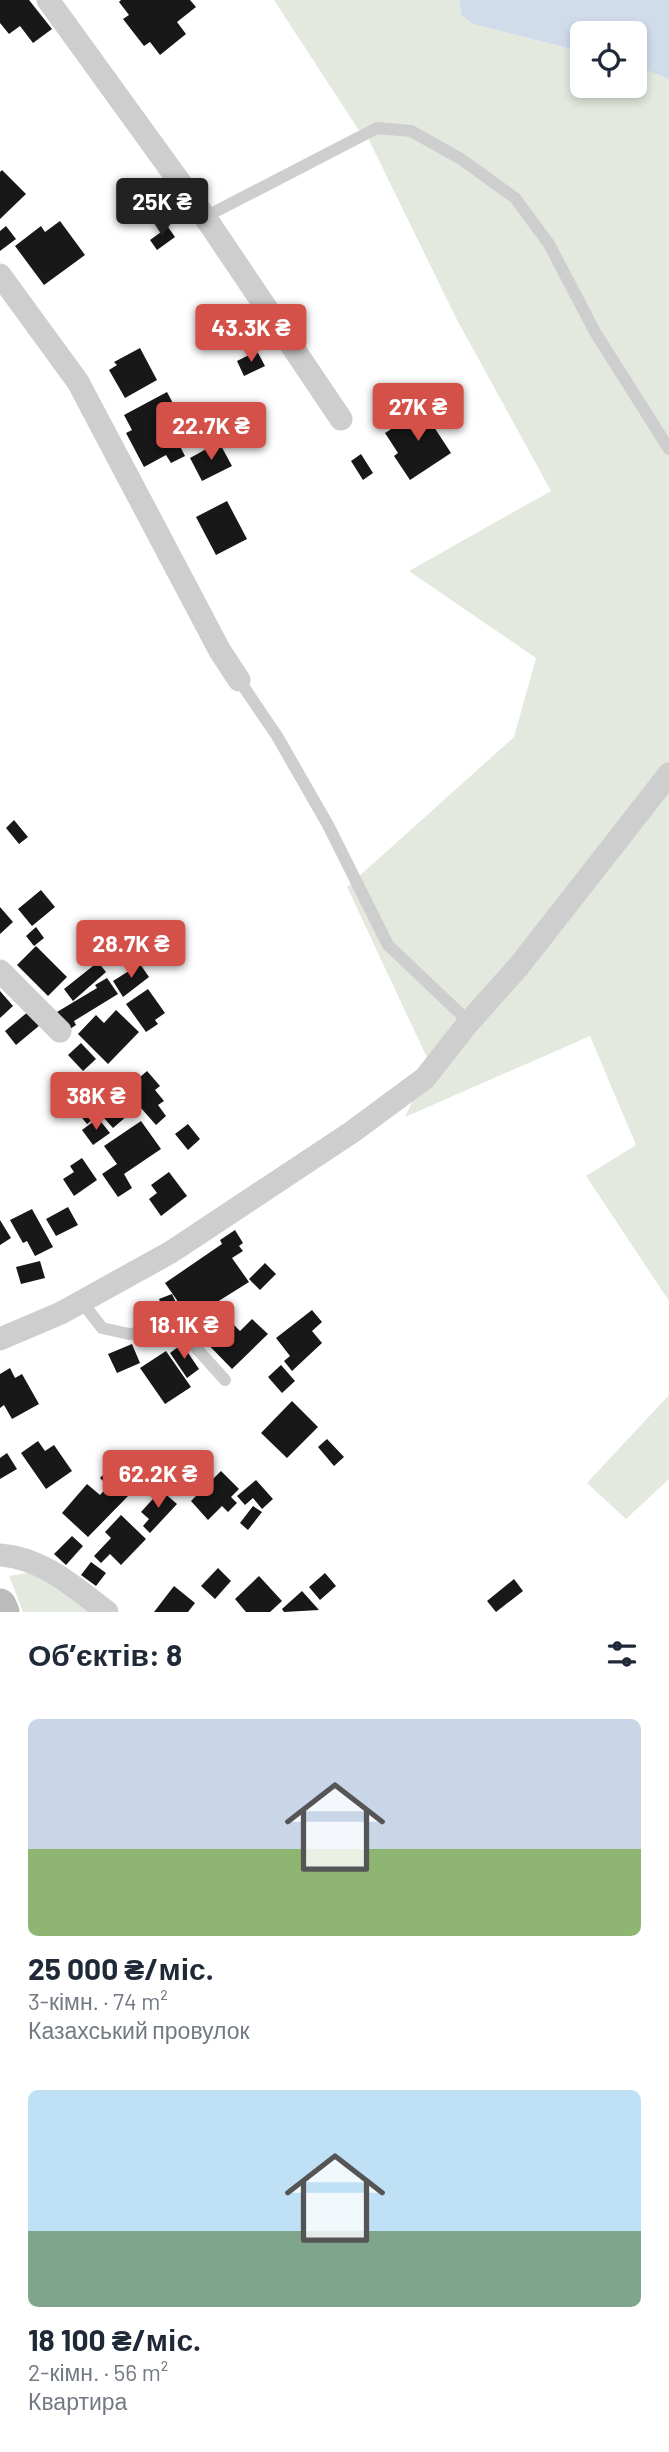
<!DOCTYPE html>
<html lang="uk">
<head>
<meta charset="utf-8">
<style>
	:root { --surface:#fff; --page:#f2f2f3; --text:#1f2937; --muted:#747a83; --accent:#d35149 }
	body { margin:0; font-family:Barlow,sans-serif; background:var(--page); color:var(--text); height:100vh; display:flex; flex-direction:column; font-size:26px; white-space:nowrap }
	* { box-sizing:border-box; margin:0 }
	p { font-size:23px; color:var(--muted) }
	.icon { flex:none; width:38px; height:38px; fill:none; stroke:currentColor; stroke-width:2; stroke-linecap:round; stroke-linejoin:round }
	.map { position:relative; height:1612px; overflow:hidden }
	.side { display:flex; flex-direction:column; background:var(--surface); flex:1 }
	.side>* { flex:none }
	.tools { position:absolute; left:570px; top:21px; display:grid; gap:14px }
	.tools a { display:grid; place-items:center; width:77px; height:77px; border-radius:10px; background:var(--surface); box-shadow:0 4px 10px #0003; font-size:35px }
	.price { position:absolute; translate:-50% -60px; padding:0 16px; border-radius:7px; background:var(--accent); color:#fff; font-size:23px; line-height:46px; filter:drop-shadow(0 2px 4px #0008) }
	.price::after { content:''; position:absolute; left:50%; top:42px; width:21px; height:16px; margin-left:-10px; background:inherit; clip-path:polygon(0 0,100% 0,50% 100%) }
	.price.on { background:#222; color:#fff }
	ul { padding:0; list-style:none }
	li { display:grid; align-content:center; gap:14px; height:371px; padding:0 28px }
	li span { display:grid; place-items:center; height:217px; border-radius:10px; color:#555 }
	li>.icon { margin-inline-start:auto }
	span .icon { width:126px; height:126px; fill:#fffc; stroke-width:1 }
	li b { font-size:30px }
	h2 { display:flex; justify-content:space-between; align-items:center; height:84px; padding:0 28px; font-size:30px }
	.map>svg:first-child { display:block }
	.green { fill:#e3e9de }
	.water { fill:#d0dcea }
	.building { fill:#181818 }
	.lines { fill:none; stroke-linecap:round; stroke-linejoin:round }
	.lane { stroke:#cecece; stroke-width:12 }
	.street { stroke:#cecece; stroke-width:23 }
	.secondary { stroke:#bbb; stroke-width:33 }
</style>
</head>
<body>
<div class="map">
<svg width="669" height="1612" viewBox="0 0 669 1612">
	<rect width="100%" height="100%" fill="#fff"/>
	<path class="green" d="M274 0H459L461 15 473 24 583 52V86H635V66L669 79V1301L586 1176 636 1145 590 1036 405 1117 430 1064 347 887 514 737 536 658 409 571 551 491 456 318 369 140 358 129Z
		M669 1395V1479L626 1519 587 1483Z
		M34 1572 92 1612H23L9 1576Z"/>
	<path class="water" d="M459 0H669V79L635 66V33H583V52L473 24 461 15Z"/>
	<path class="building" d="M0 0H29L52 29 33 43 20 26 9 34 0 23Z
		M121 0H190L196 7 177 22 186 34 160 55 150 42 144 46 123 19 129 15 119 2Z
		M2 170 26 194 0 219V172Z
		M60 221 85 255 44 285 15 246 41 226 45 232Z
		M6 226 16 239 0 251V231Z
		M168 227 175 237 157 250 150 240Z
		M140 348 157 380 125 398 109 370 117 365 114 362Z
		M257 351 265 366 244 376 237 361Z
		M167 392 176 409 167 413 184 445 180 446 185 456 171 463 166 455 144 467 126 433 132 430 124 415Z
		M428 405 440 423 434 427 451 453 410 480 394 456 398 453 385 433Z
		M219 442 232 466 202 481 190 458Z
		M361 454 373 473 363 480 351 461Z
		M227 501 247 539 216 555 196 517Z
		M14 820 28 837 19 844 6 828Z
		M41 890 55 907 32 926 18 909Z
		M0 907 13 922 0 934Z
		M36 927 44 938 34 946 26 936Z
		M36 946 67 977 48 996 17 965Z
		M145 946 153 954 145 961 138 953Z
		M98 962 106 972 73 1001 64 989Z
		M140 964 149 977 123 997 113 981Z
		M107 978 118 994 74 1021 76 1025 70 1029 57 1012 97 988 95 985Z
		M148 989 165 1013 155 1020 158 1024 146 1032 126 1004Z
		M0 991 13 1006 0 1018Z
		M116 1010 139 1032 108 1064 78 1034 96 1015 104 1023Z
		M29 1011 40 1025 16 1045 5 1031Z
		M81 1043 96 1059 83 1071 68 1055Z
		M147 1071 160 1086 155 1090 164 1101 158 1105 166 1116 156 1125 125 1090Z
		M93 1078 114 1103 87 1124 67 1099Z
		M119 1106 127 1116 113 1128 104 1118Z
		M98 1118 110 1133 93 1145 82 1130Z
		M141 1121 161 1149 124 1174 132 1188 118 1197 102 1174 117 1164 104 1146Z
		M188 1124 200 1139 188 1150 175 1134Z
		M82 1158 97 1180 74 1196 63 1179 74 1172 70 1166Z
		M169 1172 187 1196 161 1216 149 1199 157 1193 151 1185Z
		M68 1207 78 1225 56 1236 46 1219Z
		M32 1209 53 1247 35 1256 27 1241 23 1243 10 1220Z
		M0 1220 11 1238 0 1245Z
		M235 1230 243 1243 239 1246 243 1251 232 1258 249 1282 190 1319 165 1283 222 1244 220 1240Z
		M40 1261 45 1278 21 1284 16 1267Z
		M265 1263 276 1274 260 1290 249 1279Z
		M172 1294 180 1311 167 1317 159 1299Z
		M312 1310 322 1322 312 1331 322 1343 292 1371 284 1361 290 1356 276 1338Z
		M212 1315 221 1324 227 1318 240 1331 252 1319 268 1334 232 1369 195 1331Z
		M132 1344 140 1363 117 1373 108 1354Z
		M182 1344 199 1369 187 1378 170 1353Z
		M166 1351 191 1387 165 1404 140 1368Z
		M281 1365 295 1381 282 1393 268 1377Z
		M10 1368 15 1378 22 1374 39 1404 12 1419 4 1405 0 1408V1374Z
		M292 1401 318 1427 287 1458 261 1433Z
		M327 1439 344 1457 334 1466 318 1447Z
		M38 1441 45 1451 54 1445 72 1471 46 1489 21 1453Z
		M7 1453 17 1469 0 1479V1458Z
		M108 1470 131 1493 88 1537 62 1513 87 1484 100 1495 108 1486 100 1478Z
		M221 1471 239 1489 231 1497 237 1503 228 1512 222 1506 208 1520 191 1501Z
		M256 1480 273 1499 262 1509 253 1498 245 1505 237 1496Z
		M161 1490 177 1504 150 1533 143 1526 149 1519 141 1512Z
		M253 1506 262 1512 248 1530 240 1523Z
		M121 1515 146 1539 121 1565 110 1554 101 1563 94 1556 111 1538 105 1532Z
		M72 1536 83 1546 66 1565 54 1554Z
		M91 1562 106 1573 96 1586 81 1575Z
		M218 1568 231 1581 215 1599 201 1586Z
		M325 1573 336 1586 320 1600 309 1587Z
		M259 1576 282 1601 270 1612H246L235 1599Z
		M514 1579 523 1591 496 1612 487 1601Z
		M174 1586 195 1603 188 1612H154Z
		M302 1591 319 1610 284 1612 282 1609Z"/>
	<g class="lines">
		<path class="lane" d="M205 217 377 128 411 131 461 159 515 198 549 244 595 332 669 449
			M239 680 277 736 328 825 388 945 469 1022
			M82 1302 102 1328 129 1334 180 1330 225 1380"/>
		<path class="street" d="M48 0 205 217 341 419
			M0 275 78 382 220 651 239 680
			M0 971 60 1031
			M0 1339 61 1313 171 1252 352 1132 425 1078 469 1022 519 966 669 774
			M0 1555C43 1558 74 1587 107 1612"/>
		<path class="secondary" d="M0 1605 3 1612"/>
	</g>
</svg>
<div class="tools">
<a><svg class="icon" aria-label="locate" viewBox="0 0 24 24"><circle cx="12" cy="12" r="6"/><path d="M12 2v4M12 18v4M2 12h4M18 12h4"/></svg></a>
</div>
<b class="price on" style="left:162px;top:238px">25K ₴</b>
<b class="price" style="left:251px;top:364px">43.3K ₴</b>
<b class="price" style="left:418px;top:443px">27K ₴</b>
<b class="price" style="left:211px;top:462px">22.7K ₴</b>
<b class="price" style="left:131px;top:980px">28.7K ₴</b>
<b class="price" style="left:96px;top:1132px">38K ₴</b>
<b class="price" style="left:184px;top:1361px">18.1K ₴</b>
<b class="price" style="left:158px;top:1510px">62.2K ₴</b>
</div>
<section class="side">
<h2>Об’єктів: 8<svg class="icon" aria-label="filters" viewBox="0 0 24 24"><path d="M4 7h16M4 17h16"/><circle cx="9" cy="7" r="2"/><circle cx="15" cy="17" r="2"/></svg></h2>
<ul>
<li><span style="background:linear-gradient(#c9d6e8 60%,#8fb573 0)"><svg class="icon" aria-label="home" viewBox="0 0 24 24"><path d="M3 11l9-7 9 7M6 9v11h12V9"/></svg></span><div><b>25 000 ₴/міс.</b><p>3-кімн. · 74 m²</p><p>Казахський провулок</p></div></li>
<li><span style="background:linear-gradient(#bfe0f5 65%,#7fa58c 0)"><svg class="icon" aria-label="home" viewBox="0 0 24 24"><path d="M3 11l9-7 9 7M6 9v11h12V9"/></svg></span><div><b>18 100 ₴/міс.</b><p>2-кімн. · 56 m²</p><p>Квартира</p></div></li>
</ul>
</section>
</body>
</html>
